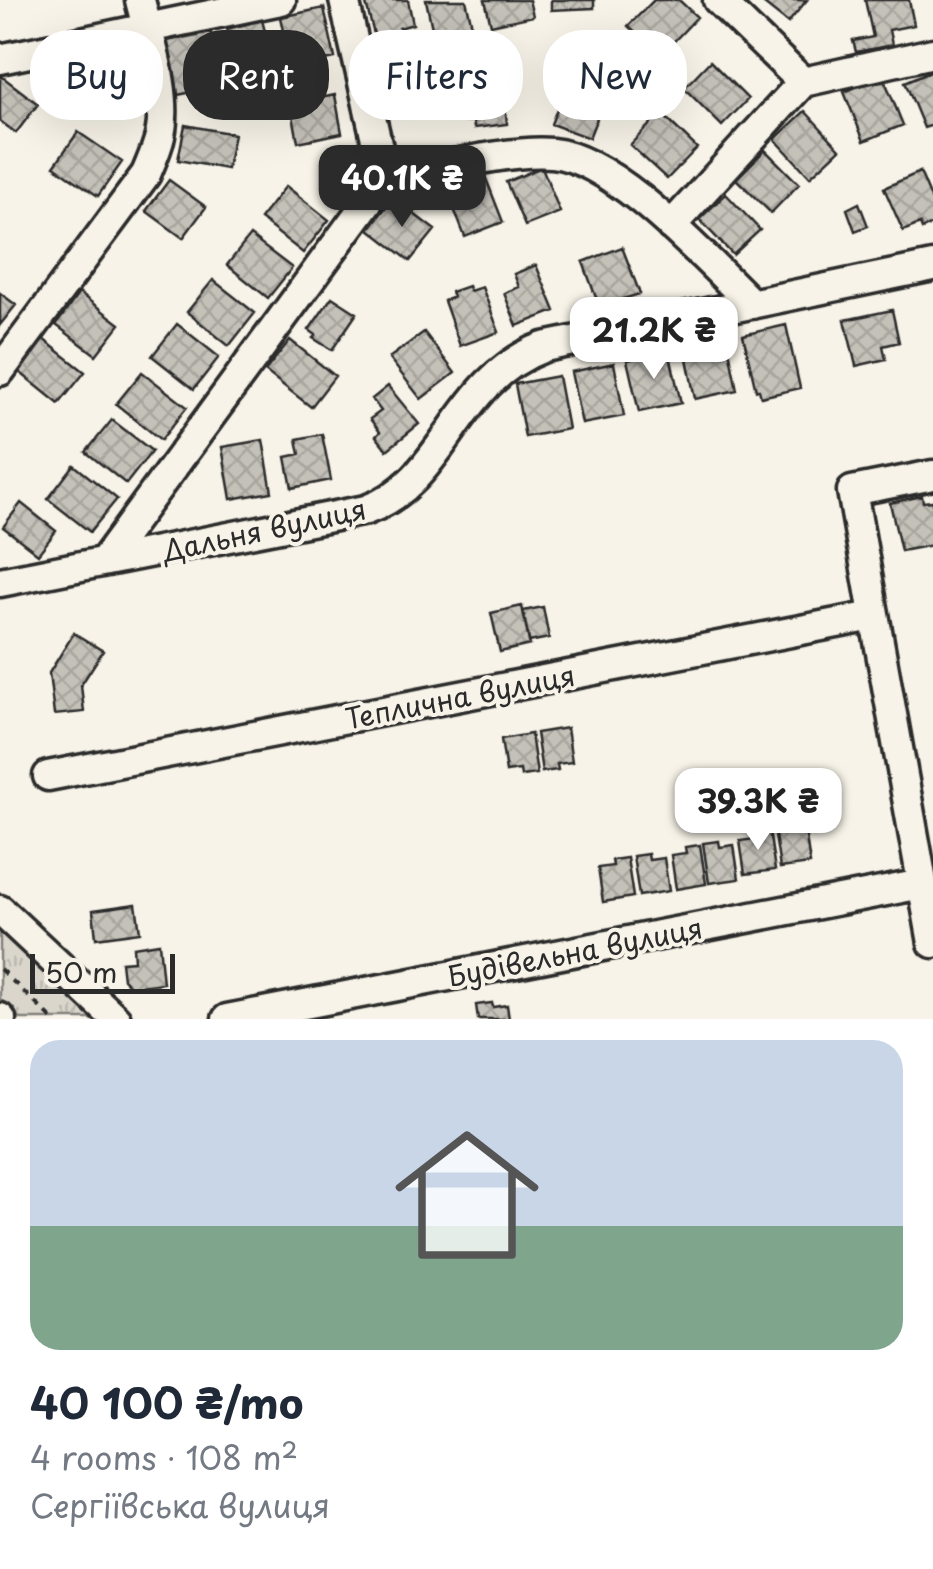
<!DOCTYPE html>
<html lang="en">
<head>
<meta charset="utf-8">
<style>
	:root { --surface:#fff; --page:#f6f6f7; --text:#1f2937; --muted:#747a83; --line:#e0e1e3; --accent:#2b2b2b }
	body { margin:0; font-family:"Playpen Sans",sans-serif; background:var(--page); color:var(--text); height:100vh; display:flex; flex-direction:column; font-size:38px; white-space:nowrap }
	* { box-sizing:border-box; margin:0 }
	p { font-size:32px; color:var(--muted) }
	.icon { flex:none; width:55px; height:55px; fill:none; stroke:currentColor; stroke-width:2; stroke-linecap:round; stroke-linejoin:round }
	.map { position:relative; height:1019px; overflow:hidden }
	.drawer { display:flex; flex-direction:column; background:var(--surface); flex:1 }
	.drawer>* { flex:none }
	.guide { position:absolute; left:30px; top:30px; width:875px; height:90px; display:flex; gap:20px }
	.scale { position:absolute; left:30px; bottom:25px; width:145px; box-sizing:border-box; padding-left:10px; border:5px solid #2b2b2b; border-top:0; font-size:28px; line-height:35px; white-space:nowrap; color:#2b2b2b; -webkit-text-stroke:8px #f7f3e8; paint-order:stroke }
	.price { position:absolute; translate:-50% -85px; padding:0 22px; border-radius:20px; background:#fff; color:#222; font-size:32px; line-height:65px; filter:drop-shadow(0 2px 5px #0008) }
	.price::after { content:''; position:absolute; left:50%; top:60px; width:30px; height:22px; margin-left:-15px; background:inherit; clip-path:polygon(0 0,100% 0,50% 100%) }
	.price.selected { background:var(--accent); color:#fff }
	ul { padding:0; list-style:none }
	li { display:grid; align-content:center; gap:20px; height:530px; padding:0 30px }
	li+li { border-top:2px solid var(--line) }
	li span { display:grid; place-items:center; height:310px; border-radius:30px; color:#555 }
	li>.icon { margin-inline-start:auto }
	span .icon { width:180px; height:180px; fill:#fffc; stroke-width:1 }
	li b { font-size:42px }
	.tag { padding:0 35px; border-radius:40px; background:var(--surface); box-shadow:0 10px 40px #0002; font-size:35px; line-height:90px }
	.tag.selected { background:var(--accent); color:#fff }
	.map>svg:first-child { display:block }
	.grass { fill:url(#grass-tufts); stroke:#82807c; stroke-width:2.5 }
	.building { fill:url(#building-cross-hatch); stroke:#2b2b2b; stroke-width:2.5 }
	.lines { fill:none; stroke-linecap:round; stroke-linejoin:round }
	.minor-casing { stroke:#2b2b2b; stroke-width:35 }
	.path { stroke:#2b2b2b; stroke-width:4; stroke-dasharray:8 8; stroke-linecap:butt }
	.minor { stroke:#f7f3e8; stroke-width:28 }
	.labels { text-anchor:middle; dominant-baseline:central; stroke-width:8; stroke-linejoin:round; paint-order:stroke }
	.street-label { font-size:28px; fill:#2b2b2b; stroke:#f7f3e8 }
</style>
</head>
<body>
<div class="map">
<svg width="933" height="1019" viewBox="0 0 933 1019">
	<defs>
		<pattern id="grass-tufts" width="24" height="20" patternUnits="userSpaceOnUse" patternTransform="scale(2.5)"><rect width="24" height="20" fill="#dad6cc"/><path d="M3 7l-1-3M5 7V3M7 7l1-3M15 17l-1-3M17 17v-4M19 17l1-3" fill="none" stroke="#bbb8af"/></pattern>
		<pattern id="building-cross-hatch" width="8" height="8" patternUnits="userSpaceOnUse" patternTransform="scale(2.5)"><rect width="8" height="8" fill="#c4c1b9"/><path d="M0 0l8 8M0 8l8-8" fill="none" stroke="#a9a69f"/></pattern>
	</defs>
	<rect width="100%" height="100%" fill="#f7f3e8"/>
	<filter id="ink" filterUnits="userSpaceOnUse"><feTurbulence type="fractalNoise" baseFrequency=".01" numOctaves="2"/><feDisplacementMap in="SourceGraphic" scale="20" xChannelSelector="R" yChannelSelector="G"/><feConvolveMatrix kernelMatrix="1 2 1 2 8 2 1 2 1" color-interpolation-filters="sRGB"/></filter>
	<g filter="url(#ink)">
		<path class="grass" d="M0 923 99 1019H20L0 999Z"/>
		<path class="building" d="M365 0H408L413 24 399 28 402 40 377 46Z
			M426 0H466L473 30 434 38Z
			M485 0H529L533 16 491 25Z
			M551 0H594V8L551 10Z
			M654 0H679L697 17 660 56 628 26Z
			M759 0H807L788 23Z
			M865 0H909L914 25 889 30 892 45 856 52 853 41 873 37Z
			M324 8 335 58 292 67 281 17Z
			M262 20 274 66 239 75 227 29Z
			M211 32 221 86 178 95 167 41Z
			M129 52 135 94 84 101 79 59Z
			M710 61 748 99 722 126 684 88Z
			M933 70V125L924 128 905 82Z
			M502 74 507 124 474 128 473 121 463 122 459 78Z
			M0 75 38 104 16 133 0 121Z
			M883 76 903 125 864 141 844 92Z
			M587 82 608 90 589 138 551 124 563 94 580 100Z
			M335 95 342 133 298 142 291 104Z
			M805 111 840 149 810 177 775 139Z
			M661 113 697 148 667 179 630 145Z
			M185 125 234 134 227 169 178 160Z
			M78 132 122 162 98 196 54 166Z
			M765 150 799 184 771 213 736 179Z
			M542 167 560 212 525 226 506 182Z
			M920 172 933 203V224L922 229 920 224 903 231 884 188Z
			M485 176 503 222 465 237 447 191Z
			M169 180 206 207 183 238 146 211Z
			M286 186 329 220 303 253 260 219Z
			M726 194 760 230 733 255 699 219Z
			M393 198 435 230 410 261 369 229Z
			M859 203 868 226 855 231 847 209Z
			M250 236 292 268 268 298 227 265Z
			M622 247 640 294 599 306 583 262Z
			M536 265 555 311 517 326 504 293 519 287 514 274Z
			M213 280 255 313 229 346 187 312Z
			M468 286 470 291 482 287 499 332 460 346 444 301 453 297 451 292Z
			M0 293 16 305 0 325Z
			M79 293 120 324 96 355 56 325Z
			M332 297 357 313 332 350 313 338 316 335 309 330Z
			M892 310 899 342 883 346 886 359 856 366 845 320Z
			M177 324 219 357 194 389 152 356Z
			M786 325 800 388 761 397 759 390H756L743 335Z
			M424 332 455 373 421 399 389 358Z
			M43 339 85 372 59 404 17 370Z
			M727 339 737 390 695 399 685 348Z
			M290 340 335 376 311 407 265 371Z
			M669 351 681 403 639 412 627 360Z
			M614 363 624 416 582 424 571 372Z
			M142 372 187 407 161 440 116 404Z
			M558 376 568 429 525 437 515 384Z
			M388 386 419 424 387 450 376 436 380 432 370 419 381 411 372 399Z
			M112 420 152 451 126 484 86 452Z
			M322 434 331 480 292 488 286 457 300 454 297 439Z
			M263 440 272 492 231 499 222 447Z
			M74 465 117 499 90 532 48 499Z
			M922 496 923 502 933 501V545L901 551 890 503Z
			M21 503 56 531 38 554 3 527Z
			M522 606 530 645 500 652 491 613Z
			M543 607 549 638 529 642 523 611Z
			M74 633 103 651 81 685 84 712 54 715 49 673Z
			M567 728 572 762 557 764 558 770 542 772 536 733Z
			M531 734 537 774 521 776 520 770 506 772 501 739Z
			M789 826 790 832 805 830 810 864 780 868 774 829Z
			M769 830 775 870 745 874 740 841 755 839 754 832Z
			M719 841 720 847 734 845 739 879 709 883 703 843Z
			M700 845 706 884 676 889 671 855 686 853 685 847Z
			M648 854 649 860 664 858 669 891 639 896 633 856Z
			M627 858 633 897 603 902 598 868 613 866 612 860Z
			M136 904 140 932 96 938 93 910Z
			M159 943 163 983 131 987 123 979 121 962 134 961 133 947Z
			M492 1003 493 1007 507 1005 509 1019H478L476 1005Z"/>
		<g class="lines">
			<g class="minor-casing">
				<path id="minor" d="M718 0 803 82 933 53
					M0 59 281 0
					M385 178C431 170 508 149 552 153 616 159 706 260 752 304
					M671 226 803 82
					M0 371 146 174C151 162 157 149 160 136 169 93 150 42 140 0
					M933 475 852 491 933 943
					M104 561 385 178 344 0
					M0 582 366 510C447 481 454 380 544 347L933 266
					M48 776 873 616
					M0 910 116 1019
					M0 1018 1 1019
					M227 1019 922 884"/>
			</g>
			<path class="path" d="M0 969 52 1019"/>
			<use href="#minor" class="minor"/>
		</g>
	</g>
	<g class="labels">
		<g class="street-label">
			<text transform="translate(264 529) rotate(-12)">Дальня вулиця</text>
			<text transform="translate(460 696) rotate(-11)">Теплична вулиця</text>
			<text transform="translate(575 951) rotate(-11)">Будівельна вулиця</text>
		</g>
	</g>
</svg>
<div class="scale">50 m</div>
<b class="price selected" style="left:402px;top:230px">40.1K ₴</b>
<b class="price" style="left:654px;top:382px">21.2K ₴</b>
<b class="price" style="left:758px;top:853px">39.3K ₴</b>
<div class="guide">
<a class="tag">Buy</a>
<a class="tag selected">Rent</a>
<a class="tag">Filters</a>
<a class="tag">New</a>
</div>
</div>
<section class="drawer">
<ul>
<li><span style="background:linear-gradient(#c9d6e8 60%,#7fa58c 0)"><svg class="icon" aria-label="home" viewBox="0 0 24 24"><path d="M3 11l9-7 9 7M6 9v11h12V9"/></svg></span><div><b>40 100 ₴/mo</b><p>4 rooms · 108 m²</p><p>Сергіївська вулиця</p></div></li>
</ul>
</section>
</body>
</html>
